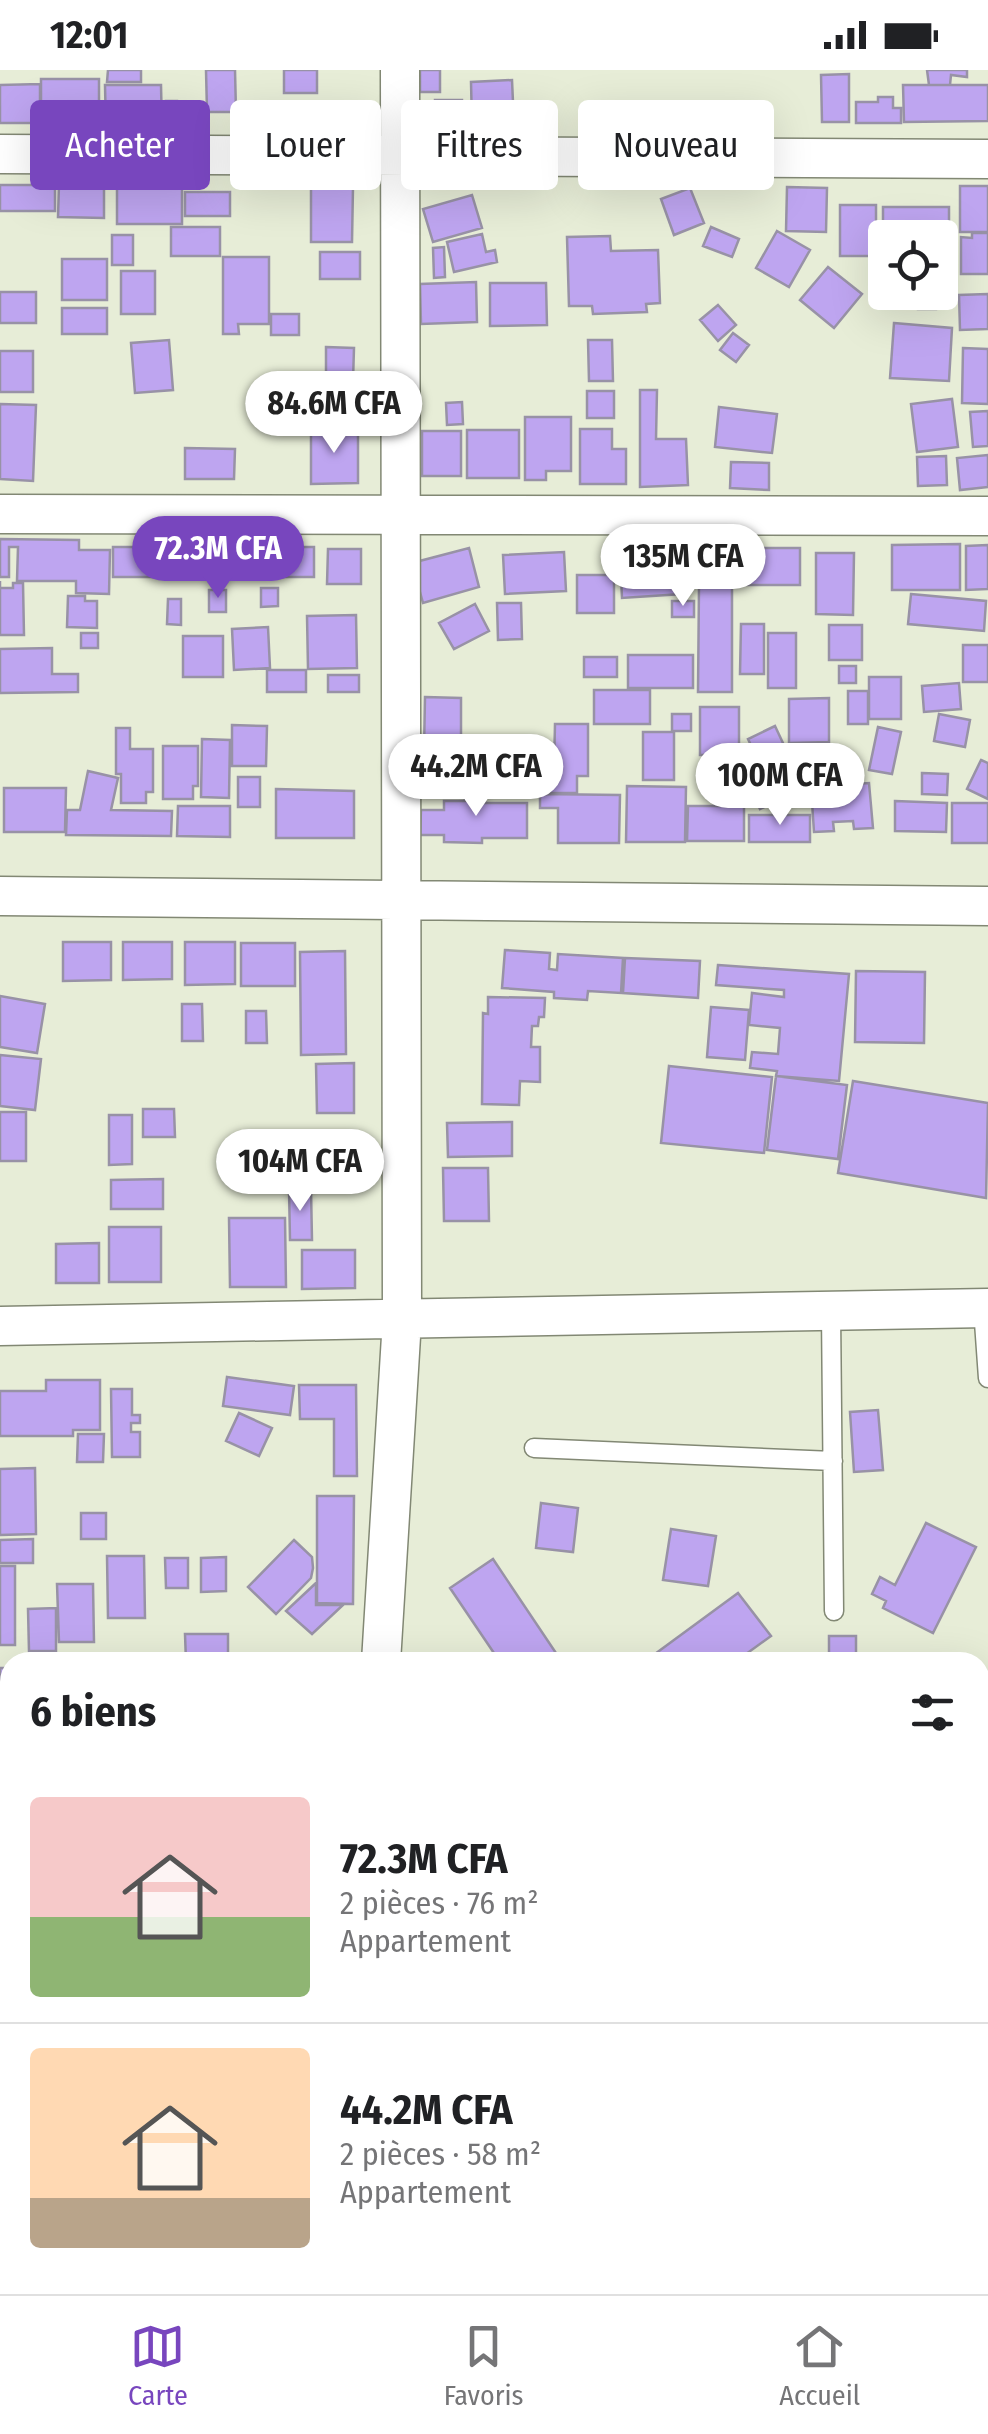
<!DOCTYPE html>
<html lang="fr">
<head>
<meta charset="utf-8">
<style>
	:root { --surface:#fff; --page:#f6f6f6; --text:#202124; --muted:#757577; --line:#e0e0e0; --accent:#7846be }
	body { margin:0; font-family:"Fira Sans Condensed",sans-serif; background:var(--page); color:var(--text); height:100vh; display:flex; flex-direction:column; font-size:38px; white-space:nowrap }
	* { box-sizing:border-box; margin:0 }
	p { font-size:32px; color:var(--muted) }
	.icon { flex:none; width:55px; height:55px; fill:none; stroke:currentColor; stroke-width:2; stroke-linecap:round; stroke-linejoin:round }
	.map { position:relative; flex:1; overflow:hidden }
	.side { position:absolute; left:0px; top:1582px; width:990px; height:642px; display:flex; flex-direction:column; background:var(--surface); border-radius:30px 30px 0 0; box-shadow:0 10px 40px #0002 }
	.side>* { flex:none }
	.banner { position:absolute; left:30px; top:30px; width:930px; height:90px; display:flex; gap:20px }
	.tools { position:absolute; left:868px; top:150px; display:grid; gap:20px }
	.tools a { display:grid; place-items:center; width:90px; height:90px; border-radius:10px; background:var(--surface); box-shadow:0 10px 40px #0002; font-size:50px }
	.price { position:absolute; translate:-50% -85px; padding:0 22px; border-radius:35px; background:#fff; color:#222; font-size:32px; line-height:65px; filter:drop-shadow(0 2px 5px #0008) }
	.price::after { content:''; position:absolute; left:50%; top:60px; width:30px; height:22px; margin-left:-15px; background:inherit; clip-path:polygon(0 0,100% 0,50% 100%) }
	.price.selected { background:var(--accent); color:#fff }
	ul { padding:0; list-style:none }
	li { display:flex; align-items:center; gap:30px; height:250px; padding:0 30px }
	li+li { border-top:2px solid var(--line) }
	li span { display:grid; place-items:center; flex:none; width:280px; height:200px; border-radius:10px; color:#555 }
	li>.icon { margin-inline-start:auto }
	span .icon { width:120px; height:120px; fill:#fffc; stroke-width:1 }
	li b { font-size:42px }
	h2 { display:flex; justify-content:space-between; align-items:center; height:120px; padding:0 30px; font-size:42px }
	.pill { padding:0 35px; border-radius:10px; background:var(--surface); box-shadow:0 10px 40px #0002; font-size:35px; line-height:90px }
	.pill.selected { background:var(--accent); color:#fff }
	.status { display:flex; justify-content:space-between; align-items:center; height:70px; padding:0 50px; background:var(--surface); direction:ltr }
	.status svg { height:28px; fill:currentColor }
	.tabs { display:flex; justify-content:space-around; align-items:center; height:140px; border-top:2px solid var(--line); background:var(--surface); font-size:28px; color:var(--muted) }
	.tabs a { display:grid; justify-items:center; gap:5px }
	.tabs .selected { color:var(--accent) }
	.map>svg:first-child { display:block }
	.building { fill:#bea5f0; stroke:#9892a6; stroke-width:2.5 }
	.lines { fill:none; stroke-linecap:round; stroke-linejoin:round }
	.service-casing { stroke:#828874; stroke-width:21 }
	.minor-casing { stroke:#828874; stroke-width:41 }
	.service { stroke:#fff; stroke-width:18 }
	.minor { stroke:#fff; stroke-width:38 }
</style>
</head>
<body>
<div class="status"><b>12:01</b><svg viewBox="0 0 49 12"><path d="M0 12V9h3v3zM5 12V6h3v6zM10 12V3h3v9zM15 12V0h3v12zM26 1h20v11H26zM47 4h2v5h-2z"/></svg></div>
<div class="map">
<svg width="988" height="2224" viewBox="0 0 988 2224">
	<rect width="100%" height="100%" fill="#e7edd7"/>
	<path class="building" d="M108 0H141V12H107Z
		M206 0H235L236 42H207Z
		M284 0H317V23H284Z
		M420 0H440V22H420Z
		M927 0H967V7L951 5 950 15H929Z
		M849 4V52H822L821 5Z
		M41 9H99V50H41Z
		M512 10 514 54 472 55 471 12Z
		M40 14V53H0V15Z
		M105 15H161L162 59 106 60Z
		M903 15H988V51L904 52Z
		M878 27H893V38H901V53H856V32H878Z
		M435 30H462L463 56 435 57Z
		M166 31H177V59H167Z
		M288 32H347V61H288Z
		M117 113 182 114V154H117Z
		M59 114 104 115V148L58 147Z
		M0 115H55V141H0Z
		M311 116 353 117 352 172H311Z
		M960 116H988V162H960Z
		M787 117 827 118 826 162 786 161Z
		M690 118 704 153 674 165 661 129Z
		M185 122H230V146H185Z
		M472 125 482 158 433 172 423 139Z
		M840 135H876V186H840Z
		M883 137H949V191H940V168H885L883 197Z
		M171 157H220V186H171Z
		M711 157 739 169 732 187 703 176Z
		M777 161 810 180 789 217 756 198Z
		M972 163H988V204H961V167L972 168Z
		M482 164 486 182 495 180 497 192 454 202 447 172Z
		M112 165H133V195H112Z
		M610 166 611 181 658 180 660 233 646 234 647 242 593 244 592 236H569L567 167Z
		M444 177 445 207 434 208 433 178Z
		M320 182H360V209H320Z
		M223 187H269V254H238L239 264H223Z
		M62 189H107V230H62Z
		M828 197 862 224 834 258 800 230Z
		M121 201H155V244H121Z
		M476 212 477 252 421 254 420 214Z
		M490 213H546L547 255 490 256Z
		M0 222H36V253H0Z
		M918 222H936V239H918Z
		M988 224V259L960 260 959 225Z
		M718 235 736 255 718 271 700 250Z
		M62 238H107V264H62Z
		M271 244H299V265H271Z
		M894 253 952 258 949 311 890 308Z
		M733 263 749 275 736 292 720 280Z
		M169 270 173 320 135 323 131 273Z
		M588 270H612L613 311H589Z
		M326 277 354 278 353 311 326 310Z
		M963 278 988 279V334L962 333Z
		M0 281H33V322H0Z
		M326 316H363V353H326Z
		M640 320H657L656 369H686L688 415 640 417Z
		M587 321H614V348H587Z
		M952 329 958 377 917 382 911 334Z
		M462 332 463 354 447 355 446 333Z
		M0 334 36 335 33 411 0 409Z
		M719 337 777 344 772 383 715 377Z
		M988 341V376L973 377 970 342Z
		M525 347H571V401H546V410H525Z
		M311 359H358V413L311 414Z
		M580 359H612V379H626V414H580Z
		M467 360H519V408H467Z
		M422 361H461V406H422Z
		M185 378 235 379 234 409H185Z
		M988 385V417L960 420 957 388Z
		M946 386 947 415 918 416 917 387Z
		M731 392 769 393V420L730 418Z
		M0 469 79 470V480H110L109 524 76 523V511H17L18 477H9V507H0Z
		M960 474V520H892V475Z
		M988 475V519L966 520V476Z
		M113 477H172V507H113Z
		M227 477H314V507H227Z
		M711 477H724V503H711Z
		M469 478 479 517 423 533 412 493Z
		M730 478H800V515H730Z
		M328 479H361V514H327Z
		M704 481V507H688V482Z
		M564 482 566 521 505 524 503 485Z
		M816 483H854L853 545 816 544Z
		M680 484 682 524 622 528 620 487Z
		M577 505H614V543H577Z
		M0 511V518H13V513H23L24 565H0Z
		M699 516H732V622H698Z
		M261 518H278V536L261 537Z
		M209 520H226V542H209Z
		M911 524 986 531 984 561 908 554Z
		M68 526H85V531H97V558L67 557Z
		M168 529H181V555L167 554Z
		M672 531H694V547H672Z
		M497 533H521L522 569 498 570Z
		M475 534 489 561 454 579 439 553Z
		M356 545 357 598 308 599 307 546Z
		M741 554H764V604H740Z
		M829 555H862V590H829Z
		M268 557 270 598 234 600 232 559Z
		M81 563H98V578H81Z
		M768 563H796V618H768Z
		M183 566H223V607H183Z
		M963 575H988V612H963Z
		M52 578V604H78V622L0 623V579Z
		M628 585H693V618H628Z
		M584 587H617V607H584Z
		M839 596H856V613H839Z
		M267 600H306V622H267Z
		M328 605H359V622H328Z
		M869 607H901V649H869Z
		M959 613 961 639 924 642 922 616Z
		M594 620H650V654H594Z
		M848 621H868V654H848Z
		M425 627 461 628V681L424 680Z
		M829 628V672L789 673V629Z
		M700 637H739V685H700Z
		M672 644H691V661H672Z
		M939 644 970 650 965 677 934 671Z
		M555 654H588V706H577V723H540V698H554Z
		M232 655 267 656 266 696H232Z
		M775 656 790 688 817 676 831 706 760 739 745 708 763 700 748 669Z
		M878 657 901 662 892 704 869 700Z
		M116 658H130V679H153V722H146V733H121V704H116Z
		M643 662H674V710H643Z
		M202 669 230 670 229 728 201 727Z
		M468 669H523V709H485V693H477V682H468Z
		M163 676H198V716H193V729H163Z
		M424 683H448L447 719H423Z
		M981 690 988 693V729L967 719Z
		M88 701 118 708 111 740 172 741 171 766 66 765 67 740H80Z
		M922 703 948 704 947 725 922 724Z
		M238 707H260V737H238Z
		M471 713H485V733H527V768H482V773L444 772V765H420L421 740H444V731H465V718H471Z
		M869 713 873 758 854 759 853 751 833 752 834 761 814 762 811 717Z
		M627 716 686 717 685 772H626Z
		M4 718H66L65 762H4Z
		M276 719 354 721V768H276Z
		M540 724 620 725 619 773H558V738H540Z
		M895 731 947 733 946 762 895 761Z
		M952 733H988V773H952Z
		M178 736H230V767L177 766Z
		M688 736H744V771H687Z
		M749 745H810V772H749Z
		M63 872H111V910L63 911Z
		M123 872H172V909L123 910Z
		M185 872H235V914L185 915Z
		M241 873H295V916H241Z
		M505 880 550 883 549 899 557 900 558 884 623 888 621 923 588 921 587 930 554 928V922L502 918Z
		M345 881 346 984 301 985 300 882Z
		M625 888 700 891 698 928 623 923Z
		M718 895 849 904 839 1011 776 1006 777 1001 750 998 752 982 778 984 780 958 749 955 752 923 784 927V920L716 915Z
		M856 901 925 902 924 973 855 972Z
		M0 926 45 934 37 983 0 977Z
		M488 927 545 928 544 947H539L538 956H532L531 977H540V1012L520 1011 519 1035 482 1034 483 943 488 944Z
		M182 934H202L203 971H182Z
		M711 937 749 940 745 990 707 987Z
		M246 941H266L267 973H246Z
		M0 985 41 989 35 1040 0 1036Z
		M354 993V1043H317L316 994Z
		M669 996 772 1007 764 1083 661 1073Z
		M776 1006 847 1015 838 1089 767 1080Z
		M853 1011 988 1033 986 1128 838 1103Z
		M143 1039H174L175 1067H143Z
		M0 1042H26V1091H0Z
		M109 1045H132V1094L109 1095Z
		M512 1052V1086L448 1087 447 1053Z
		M443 1098H488L489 1151H444Z
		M163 1109V1139H111V1110Z
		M289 1119H311L312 1170H290Z
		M229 1148H285L286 1217H230Z
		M109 1157H161V1212H109Z
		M99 1173V1213H56V1174Z
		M302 1180H355V1218L302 1219Z
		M227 1307 294 1316 290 1345 223 1336Z
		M46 1310H100V1360H73V1366H0V1321H46Z
		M299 1315H356L357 1406H334V1349H300Z
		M111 1319H132V1345H140V1353H131V1362H140V1387H112Z
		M878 1340 883 1400 854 1402 850 1342Z
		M239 1343 272 1358 259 1386 226 1371Z
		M78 1364H104L103 1392H77Z
		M35 1398 36 1464 0 1465V1399Z
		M317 1426H354L353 1534 317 1533Z
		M541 1433 578 1438 573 1482 536 1478Z
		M81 1443H106V1469H81Z
		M926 1453 976 1477 933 1563 883 1538 886 1531 872 1524 880 1507 895 1515Z
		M671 1459 716 1466 708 1516 663 1510Z
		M33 1469V1493H0V1470Z
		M294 1470 312 1487 313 1498 311 1508 276 1544 248 1517Z
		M107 1486H144L145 1548H108Z
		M226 1487V1521L201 1522V1488Z
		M165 1488H188V1518H166Z
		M493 1489 562 1592H500L450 1518Z
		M0 1496H15V1575H0Z
		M316 1513V1535H343L312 1564 286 1541Z
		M57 1514H93L94 1572H59Z
		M738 1523 771 1566 735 1592H644Z
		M56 1538V1581H29L28 1539Z
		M185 1564H228V1592H186Z
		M829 1566H856V1592H829Z
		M0 1598H5L6 1655H0Z
		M0 1793H10V1834H0Z
		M0 1912H10V1973H0Z
		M0 1989H10V2015L0 2016Z
		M988 2142V2208L980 2205V2160Z
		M541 2215H600V2224H541Z"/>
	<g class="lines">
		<g class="service-casing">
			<path id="service" d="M983 1238 988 1308
				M831 1242 834 1541
				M534 1378 833 1391"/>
		</g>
		<g class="minor-casing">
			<path id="minor" d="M0 84 988 89
				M0 444 988 446
				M0 826 988 836
				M0 1256 988 1238
				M381 1592 402 1250 400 0
				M980 1678 988 1677
				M0 1685H10
				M980 1884 988 1868
				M980 1960 988 1942
				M0 2050H10
				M372 2224 373 2215
				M811 2224 816 2215
				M857 2224 861 2215"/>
		</g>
		<use href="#service" class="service"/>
		<use href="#minor" class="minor"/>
	</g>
</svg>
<div class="tools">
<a><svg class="icon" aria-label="locate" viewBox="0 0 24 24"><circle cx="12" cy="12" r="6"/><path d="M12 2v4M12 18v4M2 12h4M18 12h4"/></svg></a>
</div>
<b class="price" style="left:334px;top:386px">84.6M CFA</b>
<b class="price selected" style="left:218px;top:531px">72.3M CFA</b>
<b class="price" style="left:683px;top:539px">135M CFA</b>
<b class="price" style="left:476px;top:749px">44.2M CFA</b>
<b class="price" style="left:780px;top:758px">100M CFA</b>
<b class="price" style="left:300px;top:1144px">104M CFA</b>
<div class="banner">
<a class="pill selected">Acheter</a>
<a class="pill">Louer</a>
<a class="pill">Filtres</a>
<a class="pill">Nouveau</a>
</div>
<section class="side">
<h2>6 biens<svg class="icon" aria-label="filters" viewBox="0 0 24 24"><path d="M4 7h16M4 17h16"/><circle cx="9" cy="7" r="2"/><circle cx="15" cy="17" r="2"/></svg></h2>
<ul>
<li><span style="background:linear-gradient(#f6c9c9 60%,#8fb573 0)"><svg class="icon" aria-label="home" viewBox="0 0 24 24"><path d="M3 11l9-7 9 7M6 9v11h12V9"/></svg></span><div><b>72.3M CFA</b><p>2 pièces · 76 m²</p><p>Appartement</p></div></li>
<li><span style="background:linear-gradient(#ffd9b3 75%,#b9a48a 0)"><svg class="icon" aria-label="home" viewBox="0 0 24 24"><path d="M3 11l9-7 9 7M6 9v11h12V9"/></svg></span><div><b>44.2M CFA</b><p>2 pièces · 58 m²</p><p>Appartement</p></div></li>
</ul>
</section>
</div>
<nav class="tabs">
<a class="selected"><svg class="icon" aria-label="map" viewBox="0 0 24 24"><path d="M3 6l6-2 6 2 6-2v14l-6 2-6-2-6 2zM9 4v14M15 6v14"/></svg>Carte</a>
<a><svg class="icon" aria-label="saved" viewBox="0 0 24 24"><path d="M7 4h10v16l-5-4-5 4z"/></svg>Favoris</a>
<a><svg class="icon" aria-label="home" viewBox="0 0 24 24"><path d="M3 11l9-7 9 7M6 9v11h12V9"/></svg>Accueil</a>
</nav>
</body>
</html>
